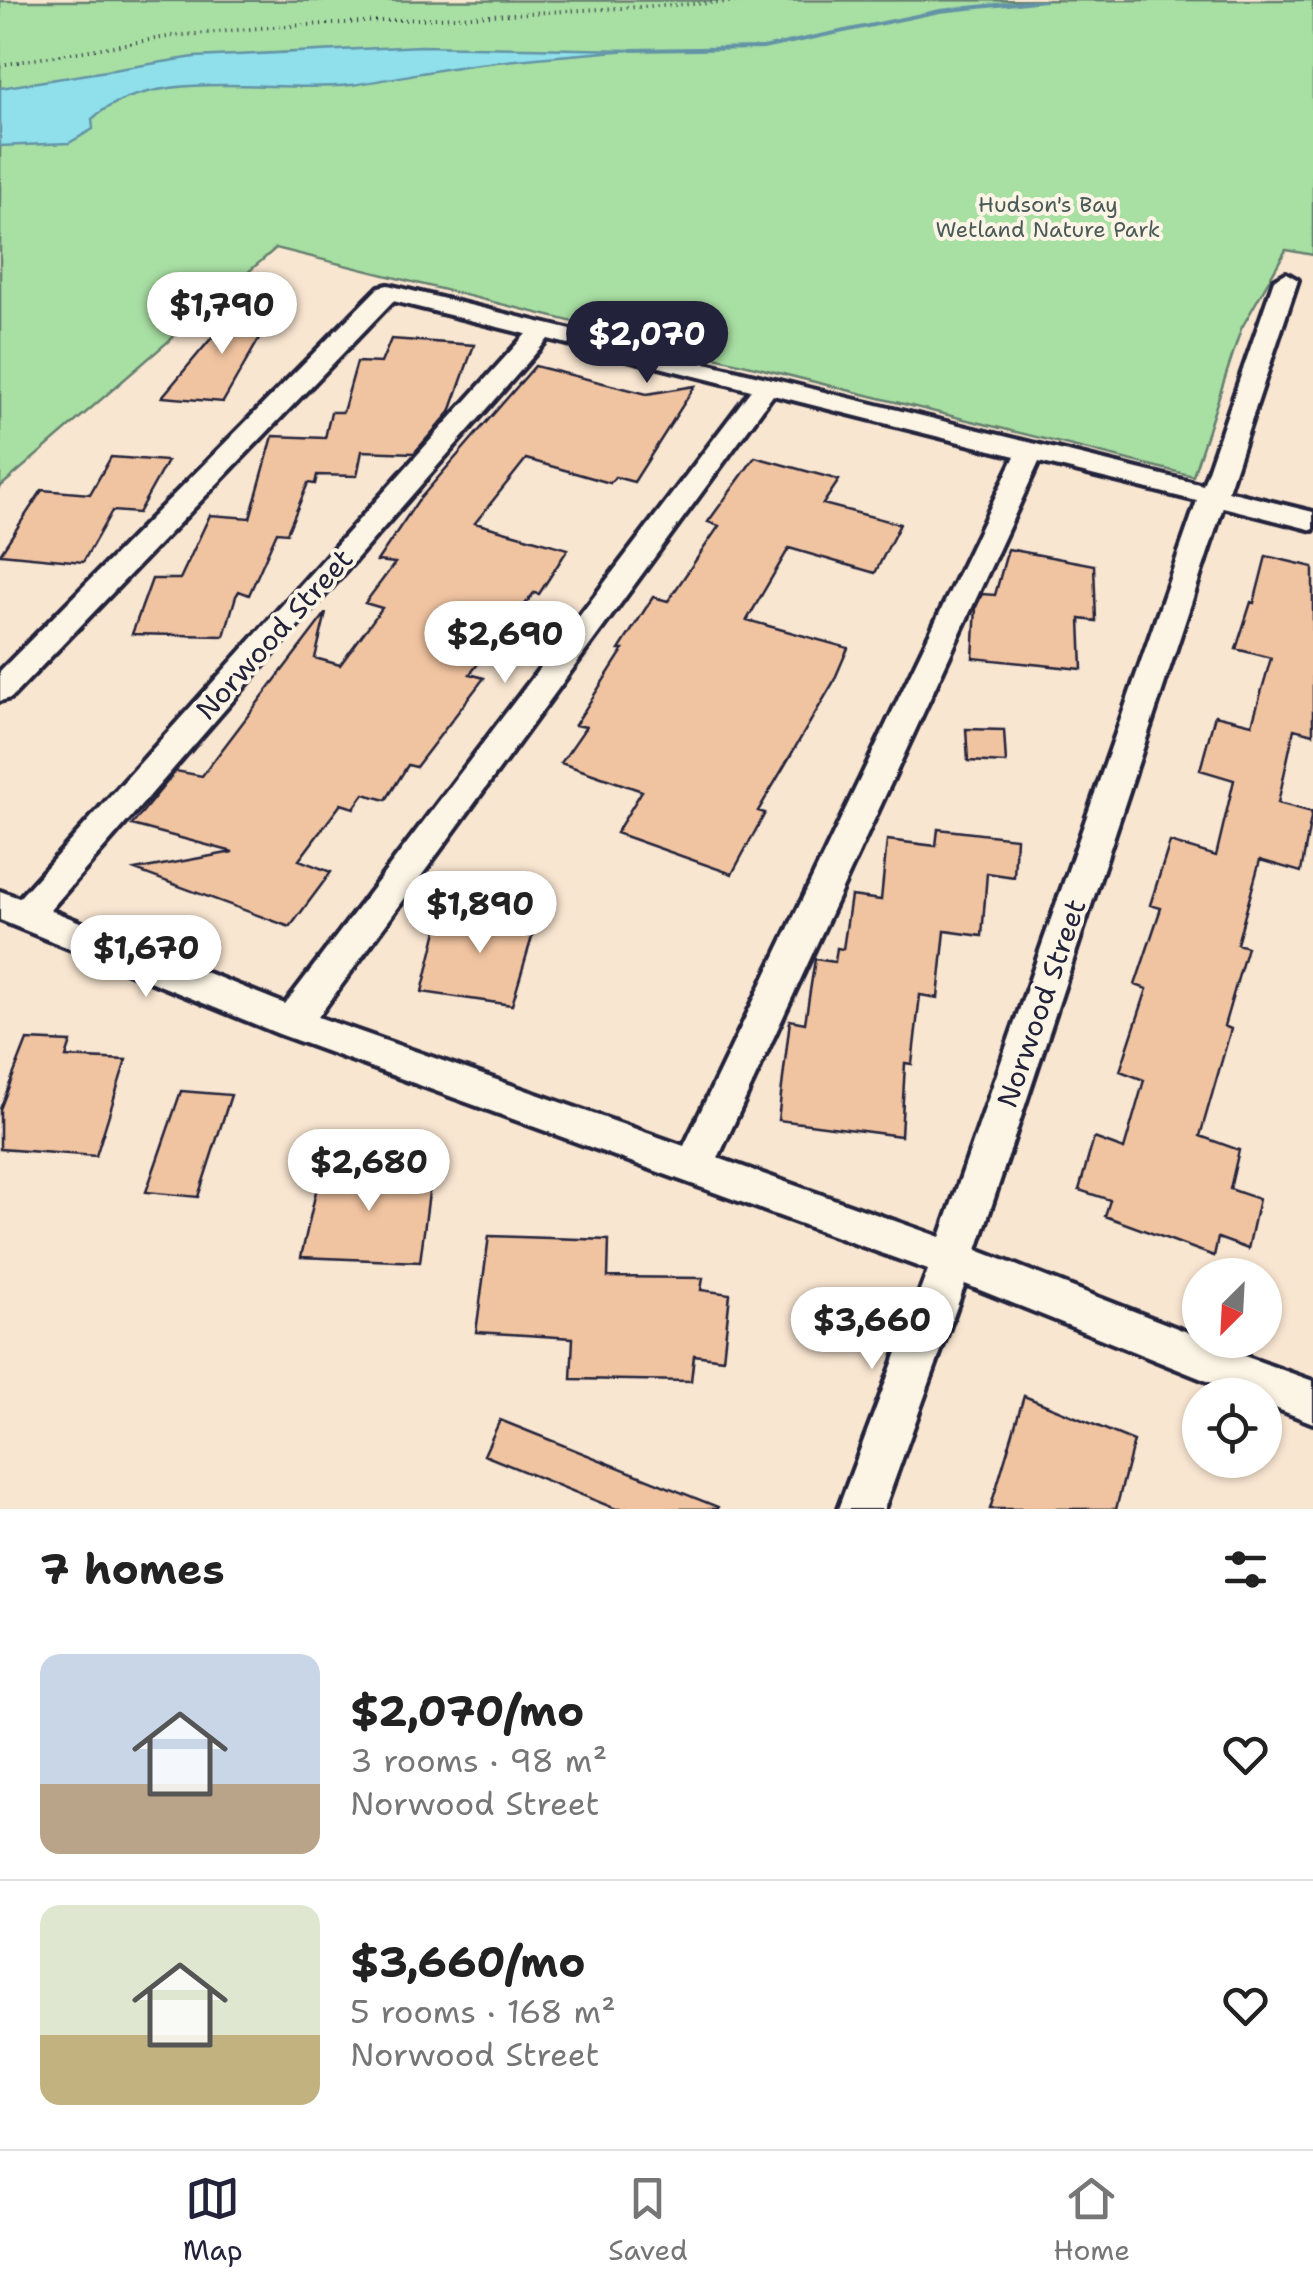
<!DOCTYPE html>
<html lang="en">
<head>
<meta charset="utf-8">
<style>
	:root { --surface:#fff; --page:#f2f2f2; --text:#222; --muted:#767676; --line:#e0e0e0; --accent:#22223b }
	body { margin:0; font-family:"Shantell Sans",sans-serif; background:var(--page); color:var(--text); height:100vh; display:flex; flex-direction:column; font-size:38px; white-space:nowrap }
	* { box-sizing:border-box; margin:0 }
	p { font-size:32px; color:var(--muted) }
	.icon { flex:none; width:55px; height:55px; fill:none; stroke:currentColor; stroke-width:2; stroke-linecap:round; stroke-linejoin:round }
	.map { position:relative; height:1509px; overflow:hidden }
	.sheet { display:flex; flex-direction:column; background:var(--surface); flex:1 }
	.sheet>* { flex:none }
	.needle { width:65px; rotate:204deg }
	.fabs { position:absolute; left:1182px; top:1258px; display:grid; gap:20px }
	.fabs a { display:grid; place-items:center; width:100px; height:100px; border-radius:50%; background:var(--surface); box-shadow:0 2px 8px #0004; font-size:50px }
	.price { position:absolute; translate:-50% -85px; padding:0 22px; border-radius:35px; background:#fff; color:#222; font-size:32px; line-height:65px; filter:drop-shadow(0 2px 5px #0008) }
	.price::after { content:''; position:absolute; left:50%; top:60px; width:30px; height:22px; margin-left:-15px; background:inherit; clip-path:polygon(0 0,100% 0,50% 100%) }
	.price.active { background:var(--accent); color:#fff }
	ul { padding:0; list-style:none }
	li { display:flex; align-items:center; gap:30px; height:250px; padding:0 40px }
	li+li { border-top:2px solid var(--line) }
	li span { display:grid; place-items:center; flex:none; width:280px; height:200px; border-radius:20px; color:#555 }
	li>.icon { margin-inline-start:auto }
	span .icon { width:120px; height:120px; fill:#fffc; stroke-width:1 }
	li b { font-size:42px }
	h2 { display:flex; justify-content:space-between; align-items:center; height:120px; padding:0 40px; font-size:42px }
	.tabs { display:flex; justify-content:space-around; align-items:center; height:140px; border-top:2px solid var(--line); background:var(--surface); font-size:28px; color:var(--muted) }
	.tabs a { display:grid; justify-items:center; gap:5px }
	.tabs .active { color:var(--accent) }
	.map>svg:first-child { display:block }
	.green { fill:#a8dfa3; stroke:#65806f; stroke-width:2.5 }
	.water { fill:#8fe0eb; stroke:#6394a5; stroke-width:2.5 }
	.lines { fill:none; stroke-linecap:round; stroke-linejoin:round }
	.stream { fill:#6394a5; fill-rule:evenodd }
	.building { fill:#f1c4a1; stroke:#22223b; stroke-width:2.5 }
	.minor-casing { stroke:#22223b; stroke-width:8 }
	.path { stroke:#22223b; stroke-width:4; stroke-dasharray:1 5; stroke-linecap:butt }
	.minor { fill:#fcf5e5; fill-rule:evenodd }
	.labels { text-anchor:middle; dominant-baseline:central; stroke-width:8; stroke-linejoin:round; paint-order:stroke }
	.far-park-label { font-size:22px; fill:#4a5b5a; stroke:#fcf5e5 }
	.street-label { font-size:28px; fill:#22223b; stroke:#fcf5e5 }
</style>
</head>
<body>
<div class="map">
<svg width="1313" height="1509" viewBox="0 0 1313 1509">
	<rect width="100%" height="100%" fill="#f9e6d1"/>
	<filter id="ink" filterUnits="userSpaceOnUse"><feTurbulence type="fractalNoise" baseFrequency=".01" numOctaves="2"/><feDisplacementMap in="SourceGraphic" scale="20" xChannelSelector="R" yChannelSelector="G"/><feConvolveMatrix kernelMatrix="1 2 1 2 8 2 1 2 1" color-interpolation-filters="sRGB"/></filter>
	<g filter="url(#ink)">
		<path class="green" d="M1313 0V255L1286 250 1241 329 1193 476 276 248 0 487V1Z"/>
		<path class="water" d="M421 46 631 50C580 54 530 58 479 64 436 69 394 79 351 85 276 94 151 65 92 119L93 129 69 143 0 146V88L194 57Z"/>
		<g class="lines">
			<path class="stream" d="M1024 0H1049L1045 2 940 13 763 50 631 52 627 50 631 48 763 46 940 9Z"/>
		</g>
		<path class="building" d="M241 303 275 311 223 402 162 397Z
			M391 339 474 345 450 412 414 453 362 451 357 476 317 475 315 484 308 483 287 533 277 532 249 595 239 591 236 596 224 636 132 634 152 579H180L210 515 250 518 273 436 325 438 331 412H343L357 362 381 363Z
			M535 366 647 394 695 386 634 482 615 477 610 483 526 459 475 523 568 549 539 594 534 593 470 674 484 678 416 767 408 765 386 800 364 794 354 808 341 804 299 860 331 872 290 927 135 870 233 852 132 825 176 771 202 776 326 613 315 658 340 665 382 608 365 603 395 563 377 561 417 502Z
			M111 457 167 461 138 513 112 511 83 562 0 554 42 490 90 494Z
			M755 457 839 480 823 504 900 524 875 573 789 548 747 620 848 648 833 683 758 811 765 813 732 874 616 833 642 791 561 763 586 727 575 725 623 650H619L653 597 668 601 719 526 708 522Z
			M1008 549 1094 565 1096 621 1080 619 1082 669 973 658 976 607 982 594 995 595Z
			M1266 556 1313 567V734L1294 729 1278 803 1312 812 1301 872 1260 860 1237 944 1247 947 1224 1026 1231 1029 1200 1136 1239 1150 1230 1189 1259 1199 1248 1249 1218 1238 1214 1256 1105 1216 1110 1200 1079 1190 1094 1138 1124 1149 1144 1080 1120 1071 1147 989 1135 985 1161 908 1150 905 1170 842 1216 856 1234 780 1200 770 1215 715 1252 724 1271 658 1236 649 1251 602 1254 603Z
			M966 729 1004 730 1006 763 968 761Z
			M938 829 1016 838 1014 877 987 873 982 936 945 931 938 998 920 995 912 1064 905 1063 901 1136 778 1120 790 1020 805 1023 815 959 835 962 837 948 843 949 851 896 881 900 887 840 936 846Z
			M472 906 519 910 517 922 536 923 512 1005 422 992 440 918 469 921Z
			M27 1040 71 1042 66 1057 126 1060 96 1156 0 1149V1109Z
			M181 1091 231 1095 198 1197 146 1192Z
			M322 1165 432 1170 420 1262 301 1257Z
			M489 1236 609 1240 608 1277 703 1278 701 1290 730 1294 723 1359 694 1355 691 1381 571 1379 573 1338 476 1332Z
			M1024 1396 1134 1441 1116 1509H990Z
			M500 1420 718 1507V1509H616L484 1455Z"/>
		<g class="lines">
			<g class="minor-casing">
				<path id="minor" d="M1286 273 1298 280 1228 491 1313 512V530L1223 507 977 1250 1200 1337V1340L1313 1381V1423L1265 1404V1395H1242L965 1284 884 1509H838L928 1270 279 1034 0 920V891L19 898 526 334 393 301 11 698 0 701V671L379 287 388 285 1203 485 1274 280ZM548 339 751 390 285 1004 50 910ZM773 395 1015 456 684 1146 318 1017ZM1039 462 1197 501 940 1237 718 1158Z"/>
			</g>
			<path class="path" d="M0 65 173 36 271 27 767 0"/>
			<use href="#minor" class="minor"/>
		</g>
	</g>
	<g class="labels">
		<g class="far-park-label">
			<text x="1048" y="204">Hudson's Bay<tspan x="1048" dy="25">Wetland Nature Park</tspan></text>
		</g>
		<g class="street-label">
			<text transform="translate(274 634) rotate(-48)">Norwood Street</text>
			<text transform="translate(1041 1003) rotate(-71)">Norwood Street</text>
		</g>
	</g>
</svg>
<div class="fabs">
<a><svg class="needle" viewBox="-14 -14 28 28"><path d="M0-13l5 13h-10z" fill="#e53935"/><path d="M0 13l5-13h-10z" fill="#767676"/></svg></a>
<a><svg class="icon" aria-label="locate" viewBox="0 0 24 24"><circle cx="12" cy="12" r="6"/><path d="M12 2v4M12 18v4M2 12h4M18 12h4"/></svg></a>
</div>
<b class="price" style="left:222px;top:357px">$1,790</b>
<b class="price active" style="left:647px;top:386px">$2,070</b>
<b class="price" style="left:505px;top:686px">$2,690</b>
<b class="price" style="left:480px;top:956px">$1,890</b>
<b class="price" style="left:146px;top:1000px">$1,670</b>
<b class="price" style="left:369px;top:1214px">$2,680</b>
<b class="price" style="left:872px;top:1372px">$3,660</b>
</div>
<section class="sheet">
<h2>7 homes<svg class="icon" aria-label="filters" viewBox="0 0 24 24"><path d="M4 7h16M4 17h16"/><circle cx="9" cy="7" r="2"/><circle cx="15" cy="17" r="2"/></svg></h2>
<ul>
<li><span style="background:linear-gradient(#c9d6e8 65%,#b9a48a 0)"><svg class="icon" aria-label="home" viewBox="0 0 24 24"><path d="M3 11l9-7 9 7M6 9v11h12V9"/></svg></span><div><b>$2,070/mo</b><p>3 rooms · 98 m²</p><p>Norwood Street</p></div><svg class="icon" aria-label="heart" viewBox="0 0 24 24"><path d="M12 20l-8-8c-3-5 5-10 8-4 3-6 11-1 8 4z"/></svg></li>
<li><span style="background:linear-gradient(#dfe7d0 65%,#c2b280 0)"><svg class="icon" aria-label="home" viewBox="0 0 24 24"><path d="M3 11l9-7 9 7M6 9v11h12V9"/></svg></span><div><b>$3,660/mo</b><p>5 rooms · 168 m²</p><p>Norwood Street</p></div><svg class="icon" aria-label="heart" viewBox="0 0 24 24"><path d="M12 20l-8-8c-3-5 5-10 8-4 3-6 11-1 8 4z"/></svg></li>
</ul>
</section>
<nav class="tabs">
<a class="active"><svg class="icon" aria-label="map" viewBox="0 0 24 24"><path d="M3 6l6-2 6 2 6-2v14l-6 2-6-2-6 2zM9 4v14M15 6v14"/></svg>Map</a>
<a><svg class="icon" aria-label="saved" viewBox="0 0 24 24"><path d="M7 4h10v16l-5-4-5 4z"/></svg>Saved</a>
<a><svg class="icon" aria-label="home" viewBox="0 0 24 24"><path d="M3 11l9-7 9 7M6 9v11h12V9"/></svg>Home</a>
</nav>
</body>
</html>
